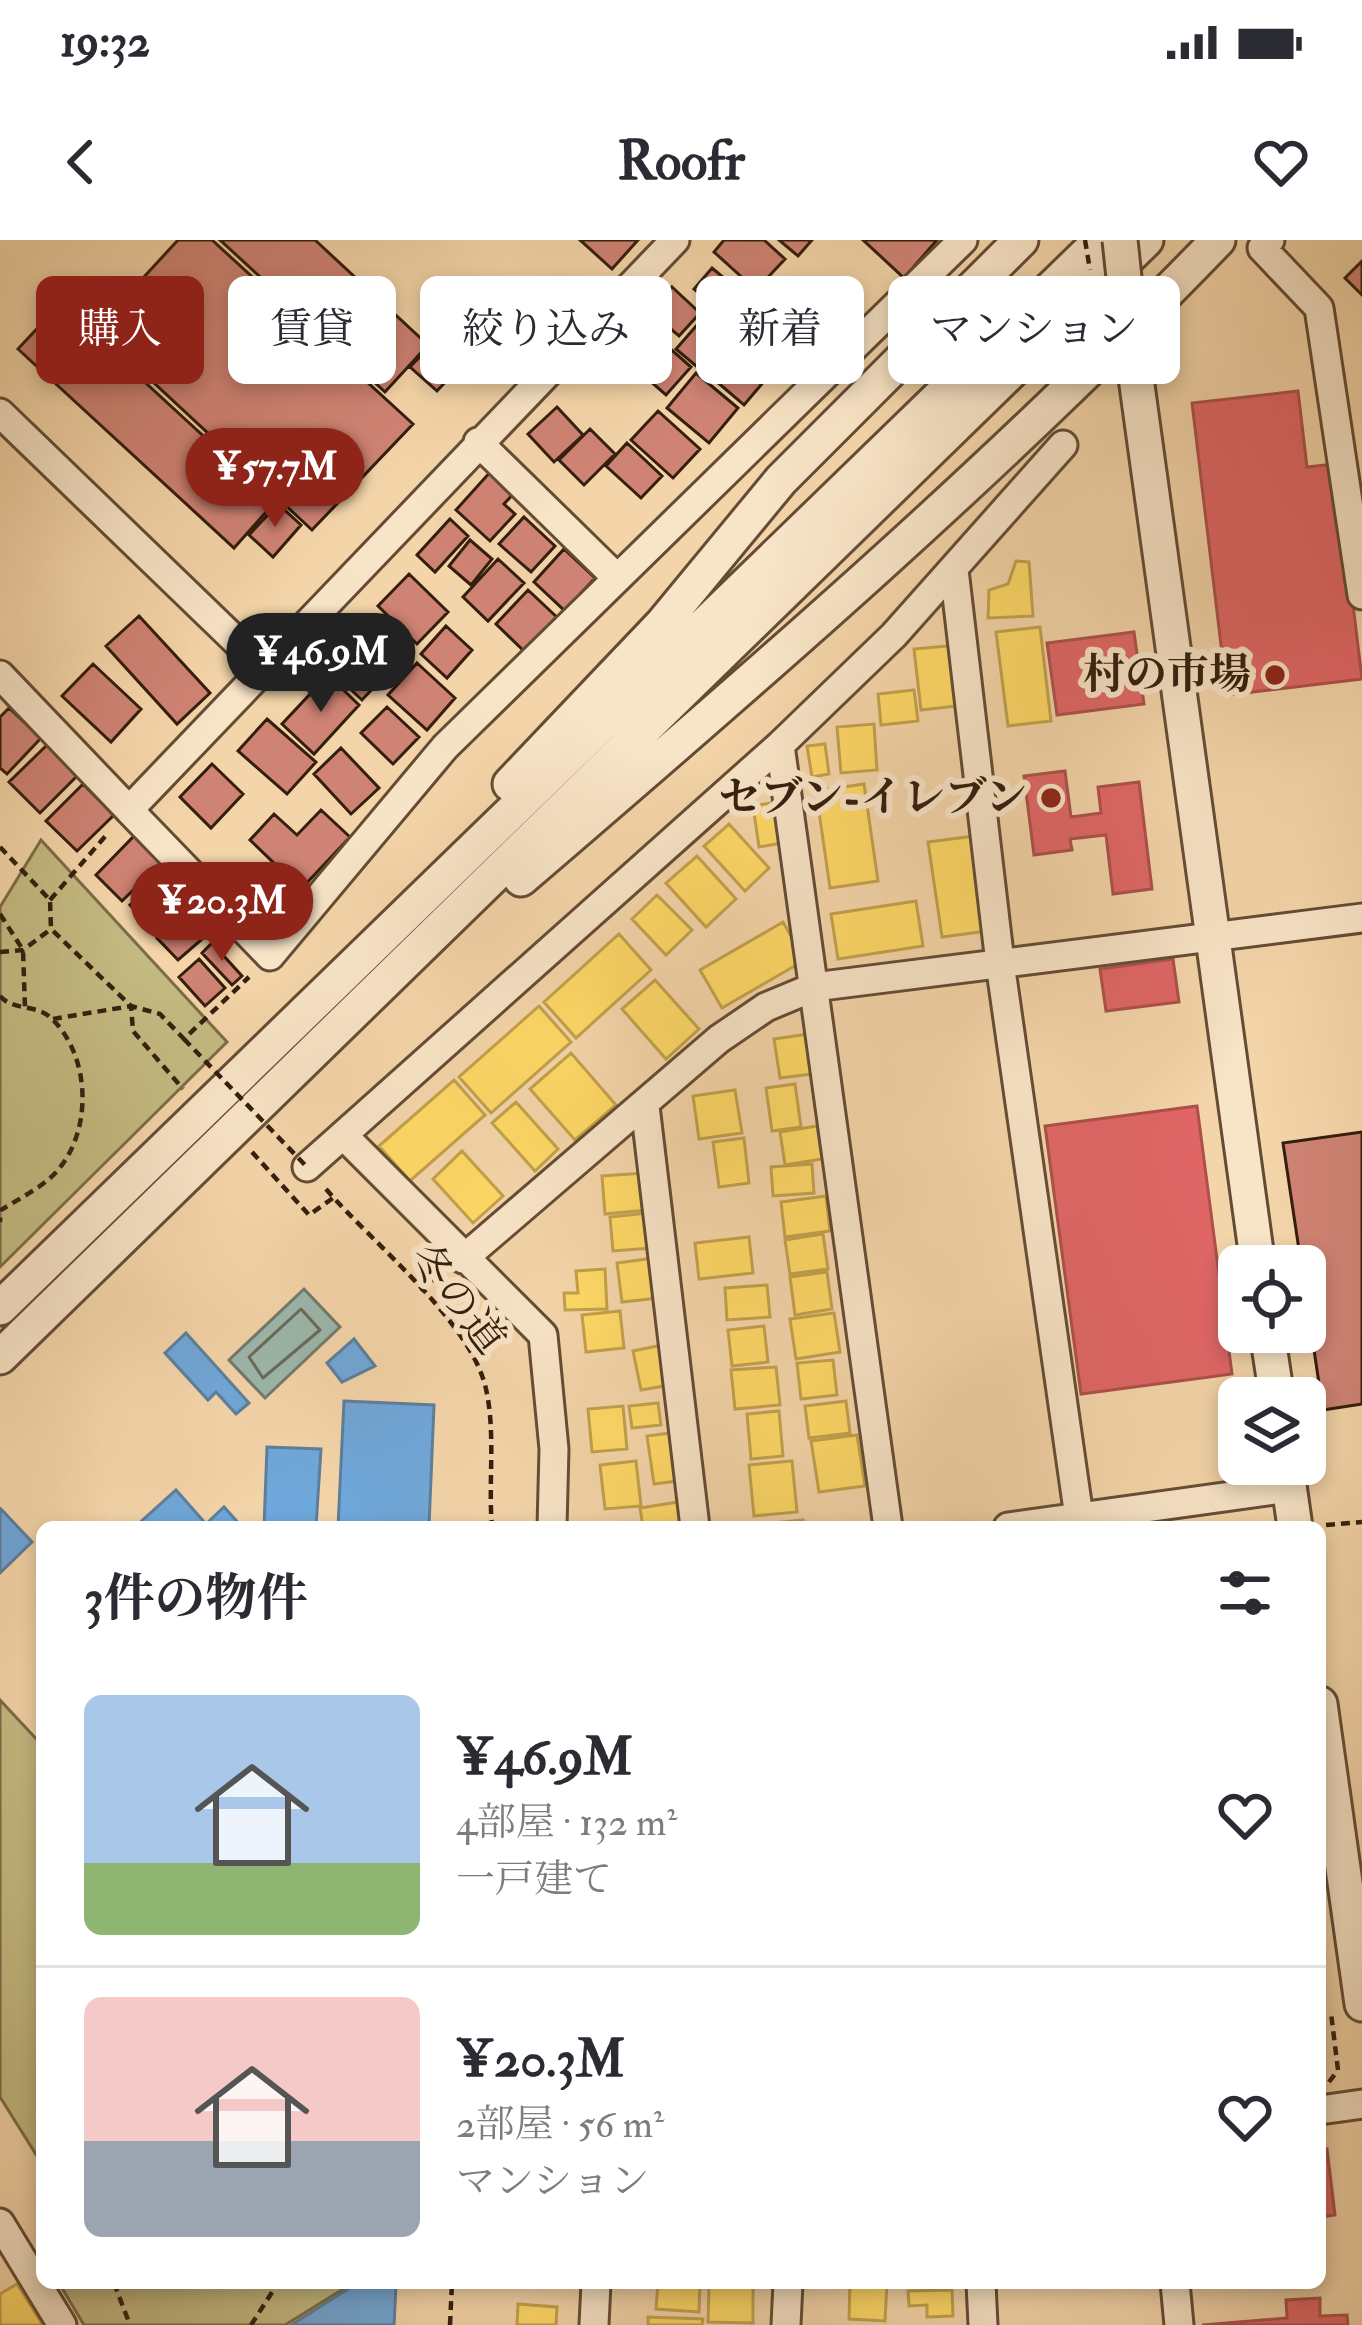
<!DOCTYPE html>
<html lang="ja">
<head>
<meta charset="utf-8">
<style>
	:root { --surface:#fff; --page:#f2f2f3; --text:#2b2b33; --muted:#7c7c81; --line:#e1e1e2; --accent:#8f2418 }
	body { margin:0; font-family:"IM FELL Double Pica","Noto Serif JP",serif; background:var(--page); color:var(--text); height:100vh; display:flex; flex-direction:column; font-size:45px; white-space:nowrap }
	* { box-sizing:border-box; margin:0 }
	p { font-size:39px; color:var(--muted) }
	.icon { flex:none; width:66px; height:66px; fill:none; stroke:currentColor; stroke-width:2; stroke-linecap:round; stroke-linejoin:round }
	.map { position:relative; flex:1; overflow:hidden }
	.sheet { position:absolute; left:36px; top:1281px; width:1290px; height:768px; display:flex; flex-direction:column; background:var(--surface); border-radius:18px; box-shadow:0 6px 18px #0003 }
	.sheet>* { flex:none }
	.guide { position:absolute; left:36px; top:36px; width:1290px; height:108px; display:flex; gap:24px }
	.tools { position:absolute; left:1218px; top:1005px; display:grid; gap:24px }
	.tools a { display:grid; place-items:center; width:108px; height:108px; border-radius:18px; background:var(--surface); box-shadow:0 6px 18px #0003; font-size:60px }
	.price { position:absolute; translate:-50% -102px; padding:0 27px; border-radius:42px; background:var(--accent); color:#fff; font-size:39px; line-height:78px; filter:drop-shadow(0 3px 6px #0008) }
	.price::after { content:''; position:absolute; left:50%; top:72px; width:36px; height:27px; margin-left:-18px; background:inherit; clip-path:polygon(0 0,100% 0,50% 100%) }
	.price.current { background:#222; color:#fff }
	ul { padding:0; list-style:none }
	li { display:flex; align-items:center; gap:36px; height:300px; padding:0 48px }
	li+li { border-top:3px solid var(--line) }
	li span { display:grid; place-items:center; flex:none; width:336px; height:240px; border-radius:18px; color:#555 }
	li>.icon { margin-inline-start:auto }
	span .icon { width:144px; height:144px; fill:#fffc; stroke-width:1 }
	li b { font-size:51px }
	h2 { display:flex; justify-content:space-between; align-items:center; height:144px; padding:0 48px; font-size:51px }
	.tag { padding:0 42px; border-radius:18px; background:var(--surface); box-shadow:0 6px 18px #0003; font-size:42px; line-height:108px }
	.tag.current { background:var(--accent); color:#fff }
	.status { display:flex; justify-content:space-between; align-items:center; height:84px; padding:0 60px; background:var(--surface); direction:ltr }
	.status svg { height:33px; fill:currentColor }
	header { display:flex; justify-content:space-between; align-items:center; height:156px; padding:0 48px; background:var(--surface); font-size:54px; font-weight:700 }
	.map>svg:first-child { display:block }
	.green { fill:#c4bb82; stroke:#7c6c48; stroke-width:3 }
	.water { fill:#9cb8ad; stroke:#727a6d; stroke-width:3 }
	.homes { fill:#ffd966; stroke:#c2a14b; stroke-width:3 }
	.shops { fill:#e06666; stroke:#ac504b; stroke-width:3 }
	.schools { fill:#6fa8dc; stroke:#5d7f9e; stroke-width:3 }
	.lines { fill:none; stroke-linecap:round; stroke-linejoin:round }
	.shore { stroke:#686b5d; stroke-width:3 }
	.building { fill:#cf8374; stroke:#341e0d; stroke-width:3 }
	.minor-casing { stroke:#644c34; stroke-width:33 }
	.tertiary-casing { stroke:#644c34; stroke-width:39 }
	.path { stroke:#341e0d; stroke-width:4.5; stroke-dasharray:9 6; stroke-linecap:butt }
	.minor { stroke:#f8e4c7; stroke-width:27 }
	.tertiary { stroke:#f8e4c7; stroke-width:33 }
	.tertiary-bridge-casing { stroke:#644c34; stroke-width:39; stroke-linecap:butt }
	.path-bridge { stroke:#341e0d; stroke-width:4.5; stroke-dasharray:9 6; stroke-linecap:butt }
	.tertiary-bridge { stroke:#f8e4c7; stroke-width:33 }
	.poi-dot { fill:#8f2418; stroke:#f8e4c7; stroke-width:4.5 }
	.labels { text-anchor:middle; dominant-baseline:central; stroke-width:12; stroke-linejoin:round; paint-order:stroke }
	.poi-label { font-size:42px; font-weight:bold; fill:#341e0d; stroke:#f8e4c7; text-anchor:end }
	.street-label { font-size:42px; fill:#341e0d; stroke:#f8e4c7 }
</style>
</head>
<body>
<div class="status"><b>19:32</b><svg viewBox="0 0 49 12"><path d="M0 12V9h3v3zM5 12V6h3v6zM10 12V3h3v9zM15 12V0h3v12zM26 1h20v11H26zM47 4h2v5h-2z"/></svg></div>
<header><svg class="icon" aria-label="back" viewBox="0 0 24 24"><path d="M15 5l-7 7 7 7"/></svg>Roofr<svg class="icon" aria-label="heart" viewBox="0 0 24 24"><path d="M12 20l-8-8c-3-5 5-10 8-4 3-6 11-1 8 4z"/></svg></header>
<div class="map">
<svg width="1362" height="2085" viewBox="0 0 1362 2085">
	<rect width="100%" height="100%" fill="#f4d5a9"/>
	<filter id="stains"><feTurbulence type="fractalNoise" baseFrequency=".00167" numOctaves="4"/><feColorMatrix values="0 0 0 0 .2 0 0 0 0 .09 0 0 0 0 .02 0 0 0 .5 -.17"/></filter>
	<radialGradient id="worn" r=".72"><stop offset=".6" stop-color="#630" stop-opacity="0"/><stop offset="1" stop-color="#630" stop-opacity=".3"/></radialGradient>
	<path class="green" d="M41 600 227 802 0 1027V667Z
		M0 1460 42 1505V1924L0 1857Z
		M59 2043H353L285 2085H84Z"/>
	<path class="water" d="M304 1049 340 1087 265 1158 229 1120Z"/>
	<path class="homes" d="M1016 321 1029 322 1033 376 988 378 989 350 1008 344Z
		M1040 387 1051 481 1008 486 996 392Z
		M958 405 965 465 921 470 914 409Z
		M914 450 918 481 881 485 878 454Z
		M874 484 877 530 841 533 837 487Z
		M825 504 829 534 812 537 807 506Z
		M864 544 878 641 830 648 816 551Z
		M782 561 788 602 759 607 753 566Z
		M729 584 769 628 745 651 704 606Z
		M982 595 995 690 942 697 928 602Z
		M697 616 736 659 706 687 666 643Z
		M657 655 692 690 666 715 632 679Z
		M916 661 923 706 838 719 831 674Z
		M783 682 805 720 722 768 700 730Z
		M619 694 651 730 576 798 544 762Z
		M655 740 699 789 666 819 622 769Z
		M539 766 571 802 491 873 459 837Z
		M815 793 820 833 780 838 774 799Z
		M571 813 616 865 575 900 530 849Z
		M454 840 485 875 410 941 379 906Z
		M795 844 801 887 772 891 766 848Z
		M735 850 742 893 699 899 693 856Z
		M516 862 558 909 535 931 492 883Z
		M817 886 822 919 785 925 780 892Z
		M744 898 749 943 719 947 713 902Z
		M462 911 503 956 473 983 433 939Z
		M812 924 814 953 773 956 771 927Z
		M644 933 647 970 605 974 602 936Z
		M826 956 830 991 785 997 781 962Z
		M648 973 651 1008 613 1011 610 977Z
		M823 994 828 1029 790 1034 785 1000Z
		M749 997 753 1033 699 1039 695 1003Z
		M654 1018 659 1058 622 1062 617 1023Z
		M605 1029 607 1069 565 1070 564 1053H578L576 1031Z
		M827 1032 832 1069 795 1075 790 1037Z
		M767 1045 770 1077 727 1080 725 1048Z
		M620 1071 624 1108 586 1112 582 1075Z
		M834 1073 840 1112 796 1119 790 1079Z
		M764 1086 768 1122 732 1126 728 1090Z
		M662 1105 670 1145 641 1150 633 1111Z
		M833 1120 837 1155 801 1159 797 1123Z
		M776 1127 780 1165 735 1169 731 1130Z
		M846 1161 850 1193 809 1198 805 1166Z
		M658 1163 661 1185 632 1188 629 1166Z
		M623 1166 627 1209 592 1212 588 1169Z
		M779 1171 783 1216 751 1219 747 1174Z
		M678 1192 685 1240 654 1244 647 1196Z
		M857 1195 865 1246 819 1252 811 1201Z
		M636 1221 641 1266 605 1269 600 1225Z
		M792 1221 797 1272 754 1276 749 1225Z
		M678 1262 682 1287H643L640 1268Z
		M803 1280V1287H755V1285Z
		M658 2043H700L699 2072 656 2069Z
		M850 2043H887L885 2081 849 2079Z
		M17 2044 43 2085H0V2054Z
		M709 2046 753 2047V2083L708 2082Z
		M952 2050 953 2076 927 2077V2065L909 2066 908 2051Z
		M518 2064 557 2067 556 2085H517Z
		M648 2077 703 2079 702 2085H648Z"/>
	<path class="shops" d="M1298 151 1307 227 1336 224 1362 439 1227 455 1192 163Z
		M1134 392 1144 464 1057 475 1047 403Z
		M1065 531 1071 577 1101 573 1098 547 1139 542 1152 649 1113 654 1106 595 1070 599 1072 610 1034 615 1024 536Z
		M1173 719 1179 762 1106 771 1100 729Z
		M1197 866 1232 1134 1081 1154 1045 886Z
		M1327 1909 1335 1975 1320 1977V1910Z
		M1320 2058V2076L1347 2075 1348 2085H1202L1287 2078 1286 2060Z"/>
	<path class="schools" d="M186 1093 249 1163 236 1174 216 1152 208 1160 165 1113Z
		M354 1099 375 1126 342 1142 327 1123Z
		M344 1161 434 1165 429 1287H338Z
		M267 1207 321 1209 316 1287H264Z
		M176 1250 206 1284 224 1267 242 1287H135Z
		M1 1269 32 1302 0 1333V1271Z
		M356 2044 396 2045 394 2085H291Z"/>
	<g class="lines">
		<path class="shore" d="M301 1069 320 1090 263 1138 249 1117Z"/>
	</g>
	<path class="building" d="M178 0H212L413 184 312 290 96 89Z
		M220 0H315L428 105 385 152Z
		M580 0H638L612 29Z
		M724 0H764L785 19 756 50 714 12Z
		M779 0H812L798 16Z
		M863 0H937L904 38Z
		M1362 21V55L1345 38Z
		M712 28 750 60 732 81 694 49Z
		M672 47 700 73 679 96 651 72Z
		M60 64 275 262 234 308 18 109Z
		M754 67 775 85 749 116 728 99Z
		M705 76 724 94 696 126 676 109Z
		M783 85 812 112 789 136 760 109Z
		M658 98 691 127 666 155 633 126Z
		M437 99 463 123 437 151 410 127Z
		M725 104 766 139 744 165 703 130Z
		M696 133 738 168 709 203 667 168Z
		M557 167 583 195 554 222 528 194Z
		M658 171 700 209 673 238 631 200Z
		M590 189 615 214 584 245 559 220Z
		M627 203 662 236 641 258 606 226Z
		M492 230 516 251 504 264 515 274 490 301 456 270Z
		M278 264 301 285 273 317 249 295Z
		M524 277 555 306 531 332 499 304Z
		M450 279 468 296 435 332 417 315Z
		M470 300 492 319 471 345 449 326Z
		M564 309 595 338 565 371 534 342Z
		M498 319 524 343 488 381 463 357Z
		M409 334 448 372 417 404 378 366Z
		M528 350 561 381 528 415 496 384Z
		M139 376 210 453 177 484 106 406Z
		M377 384 407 412 362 460 332 432Z
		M446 386 472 410 447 438 421 414Z
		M417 423 455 458 427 490 388 455Z
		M93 424 141 469 111 502 62 456Z
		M328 435 359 465 314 514 282 484Z
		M387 467 419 497 393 524 361 493Z
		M9 468 41 498 7 534 0 528V477Z
		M267 479 316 522 287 554 238 511Z
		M48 504 78 535 40 573 9 542Z
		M341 508 379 548 351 574 314 534Z
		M212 524 243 554 211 588 180 557Z
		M83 544 114 575 77 611 46 581Z
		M321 570 350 597 301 649 250 600 274 574 297 595Z
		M136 594 163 621 122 661 96 635Z
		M176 626 199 653 153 692 130 665Z
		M203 658 223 681 178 720 157 698Z
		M212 703 242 736 232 745 202 713Z
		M199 719 225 748 205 766 179 737Z
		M1362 892V1164L1323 1170 1283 903Z"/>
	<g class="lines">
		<g class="minor-casing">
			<path id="minor" d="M675 0 129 570 270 716 445 507 963 0
				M1270 0 1262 8 1319 68 1362 355
				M0 173 264 428
				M478 202 617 338
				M954 330 1000 723 1079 1277
				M0 435 129 570
				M780 505 888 1287
				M645 866 695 1287
				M307 927 343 895
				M463 1019 719 799 766 767 814 747 1362 678
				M552 1287 554 1209 543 1095 343 895 780 505 894 395 1063 205
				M1008 1287 1289 1248
				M1320 1870 1362 1864
				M0 1983 62 2085
				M981 2043 983 2085
				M1175 2043 1179 2085
				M594 2085 596 2043
				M786 2085 788 2043"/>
		</g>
		<g class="tertiary-casing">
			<path id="tertiary" d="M1130 94 1258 1026
				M510 544 663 383 781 240 1021 0
				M521 639C760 434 999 227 1218 0
				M0 1068 1101 0
				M1267 1092 1277 1158
				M0 1117 1146 0
				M1286 1224 1295 1287
				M1320 1464 1362 1764"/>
		</g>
		<path class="path" d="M0 607 50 660 51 689 131 766 160 774 184 799 249 737
			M50 660 109 592
			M0 674 23 710 25 768
			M0 712 23 710 51 689
			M0 756C13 771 35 764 50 777 93 816 94 900 49 939 35 951 17 960 1 970L0 982
			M53 779 131 766 133 791 183 849
			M252 912 309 975 333 958
			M326 949C372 1003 471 1081 486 1149 496 1195 488 1241 492 1287
			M420 1050 439 1036
			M1326 1285 1362 1282
			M1329 1842 1338 1830 1331 1773
			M114 2043 130 2085
			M251 2085 278 2043
			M450 2085 452 2043"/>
		<use href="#minor" class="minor"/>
		<use href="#tertiary" class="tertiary"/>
		<g class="tertiary-bridge-casing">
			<path id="tertiary-bridge" d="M1120 0 1130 94"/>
		</g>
		<path class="path-bridge" d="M1085 0 1090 30
			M184 799 307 927"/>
		<use href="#tertiary-bridge" class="tertiary-bridge"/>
	</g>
	<g class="poi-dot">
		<circle cx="1275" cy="435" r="12"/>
		<circle cx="1051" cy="558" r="12"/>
	</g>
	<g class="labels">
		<g class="poi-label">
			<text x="1251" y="435">村の市場</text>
			<text x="1027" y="558">セブン-イレブン</text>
		</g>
		<g class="street-label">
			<text transform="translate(457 1059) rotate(52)">冬の道</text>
		</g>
	</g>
	<rect width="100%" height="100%" filter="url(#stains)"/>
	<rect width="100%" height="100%" fill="url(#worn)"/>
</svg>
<div class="tools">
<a><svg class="icon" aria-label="locate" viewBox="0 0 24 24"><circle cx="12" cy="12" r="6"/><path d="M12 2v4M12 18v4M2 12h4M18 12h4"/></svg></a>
<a><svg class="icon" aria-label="layers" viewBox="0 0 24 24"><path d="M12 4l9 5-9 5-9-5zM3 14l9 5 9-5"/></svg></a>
</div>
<b class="price" style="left:275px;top:290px">¥57.7M</b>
<b class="price current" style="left:321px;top:475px">¥46.9M</b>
<b class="price" style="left:222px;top:724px">¥20.3M</b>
<div class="guide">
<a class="tag current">購入</a>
<a class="tag">賃貸</a>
<a class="tag">絞り込み</a>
<a class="tag">新着</a>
<a class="tag">マンション</a>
</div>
<section class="sheet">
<h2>3件の物件<svg class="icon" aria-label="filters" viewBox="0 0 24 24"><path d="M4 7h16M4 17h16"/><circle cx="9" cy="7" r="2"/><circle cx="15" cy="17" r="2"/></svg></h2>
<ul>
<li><span style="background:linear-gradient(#a9c7e8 70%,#8fb573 0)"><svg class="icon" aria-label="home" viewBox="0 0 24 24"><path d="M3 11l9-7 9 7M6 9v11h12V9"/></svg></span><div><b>¥46.9M</b><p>4部屋 · 132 m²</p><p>一戸建て</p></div><svg class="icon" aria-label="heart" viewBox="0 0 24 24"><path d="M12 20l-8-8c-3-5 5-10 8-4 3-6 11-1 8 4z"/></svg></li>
<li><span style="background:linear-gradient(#f6c9c9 60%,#9aa5b1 0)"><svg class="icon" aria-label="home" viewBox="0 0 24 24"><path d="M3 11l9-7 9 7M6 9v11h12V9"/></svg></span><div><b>¥20.3M</b><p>2部屋 · 56 m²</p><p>マンション</p></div><svg class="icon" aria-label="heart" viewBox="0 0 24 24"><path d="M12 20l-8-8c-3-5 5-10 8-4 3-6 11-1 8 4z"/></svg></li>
</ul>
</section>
</div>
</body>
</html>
